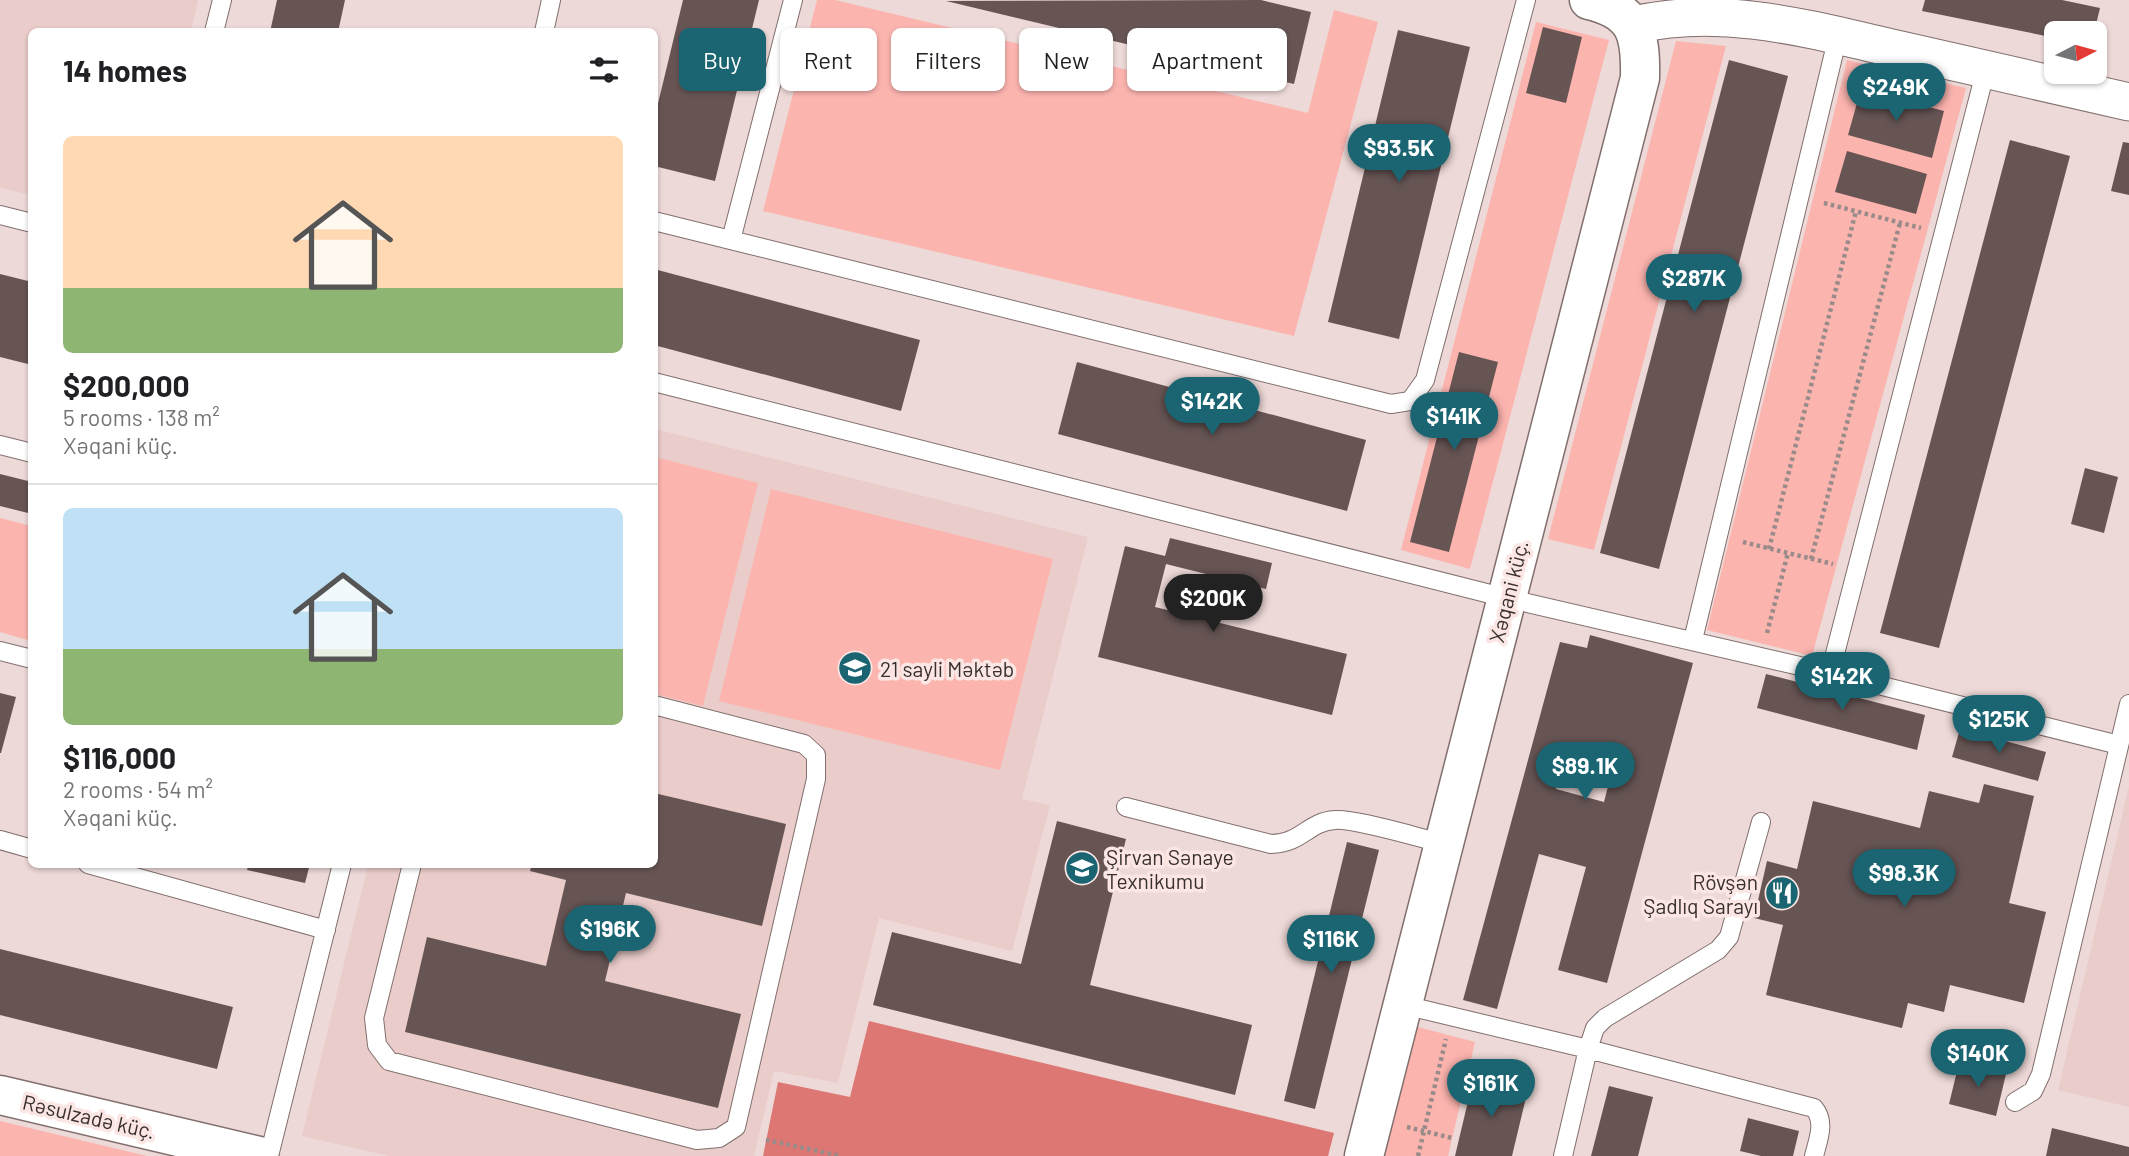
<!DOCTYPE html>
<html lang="en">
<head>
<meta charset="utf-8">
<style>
	:root { --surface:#fff; --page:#f6f6f6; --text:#202124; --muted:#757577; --line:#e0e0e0; --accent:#1b6572 }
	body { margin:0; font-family:Barlow,sans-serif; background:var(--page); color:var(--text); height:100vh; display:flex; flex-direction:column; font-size:26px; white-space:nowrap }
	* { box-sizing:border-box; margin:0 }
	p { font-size:23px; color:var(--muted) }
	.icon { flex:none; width:38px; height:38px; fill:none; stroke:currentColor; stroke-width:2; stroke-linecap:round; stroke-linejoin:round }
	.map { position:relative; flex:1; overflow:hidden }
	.drawer { position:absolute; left:28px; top:28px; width:630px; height:840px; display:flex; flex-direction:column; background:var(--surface); border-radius:10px; box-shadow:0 2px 5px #0004 }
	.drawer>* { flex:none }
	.banner { position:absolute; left:679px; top:28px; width:665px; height:63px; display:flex; gap:14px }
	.needle { width:46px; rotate:84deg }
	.controls { position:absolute; left:2044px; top:21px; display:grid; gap:14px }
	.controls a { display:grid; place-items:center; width:63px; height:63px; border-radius:10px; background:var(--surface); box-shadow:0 2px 5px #0004; font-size:35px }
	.price { position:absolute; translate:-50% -60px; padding:0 16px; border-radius:24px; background:var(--accent); color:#fff; font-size:23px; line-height:46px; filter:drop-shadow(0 2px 4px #0008) }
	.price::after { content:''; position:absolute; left:50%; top:42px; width:21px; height:16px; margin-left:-10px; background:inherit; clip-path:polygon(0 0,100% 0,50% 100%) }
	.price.active { background:#222; color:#fff }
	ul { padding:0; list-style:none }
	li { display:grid; align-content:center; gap:14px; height:371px; padding:0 35px }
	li+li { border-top:2px solid var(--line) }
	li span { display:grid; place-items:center; height:217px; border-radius:10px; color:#555 }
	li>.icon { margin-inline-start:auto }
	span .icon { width:126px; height:126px; fill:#fffc; stroke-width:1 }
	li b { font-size:30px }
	h2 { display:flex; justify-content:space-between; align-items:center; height:84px; padding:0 35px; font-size:30px }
	.pill { padding:0 24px; border-radius:10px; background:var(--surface); box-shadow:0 2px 5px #0004; font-size:24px; line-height:63px }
	.pill.active { background:var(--accent); color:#fff }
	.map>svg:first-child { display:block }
	.built { fill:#eacdca }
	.green { fill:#fcb4af }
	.forest { fill:#dc7773 }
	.building { fill:#675554; fill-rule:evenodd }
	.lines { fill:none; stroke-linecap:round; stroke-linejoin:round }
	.lane-casing { stroke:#816f6d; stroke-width:20 }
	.street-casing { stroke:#816f6d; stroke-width:39 }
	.secondary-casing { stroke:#816f6d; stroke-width:41 }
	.path { stroke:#998b89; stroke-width:4.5; stroke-dasharray:3.5 3.5; stroke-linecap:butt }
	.lane { stroke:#fff; stroke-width:18 }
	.street { stroke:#fff; stroke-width:37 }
	.secondary { stroke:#fff; stroke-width:38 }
	.labels { text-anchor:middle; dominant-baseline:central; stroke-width:7; stroke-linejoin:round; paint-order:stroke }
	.street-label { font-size:21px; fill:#38302f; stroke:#fbe6e4 }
	.poi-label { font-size:21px; fill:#38302f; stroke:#fbe6e4; text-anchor:start }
</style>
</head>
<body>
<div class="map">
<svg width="2129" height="1156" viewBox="0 0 2129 1156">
	<rect width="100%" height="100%" fill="#edd9d7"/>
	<path class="built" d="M0 0H198L191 31 32 32 31 195 0 188Z
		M655 429 1088 537 1022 799 1050 805 1012 951 879 918 838 1083 774 1071 754 1156H389L302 1136 368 865 654 864Z
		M2129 786V1107L2058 1090Z"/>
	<path class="green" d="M817 0H835L1308 113 1334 10 1378 22 1294 336 763 211Z
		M1536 22 1609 40 1470 569 1401 550Z
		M1676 41 1726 46 1594 550 1548 539Z
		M1847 60 1966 88 1812 656 1707 630Z
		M655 457 758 483 703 706 655 694Z
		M771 489 1053 559 1000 770 719 701Z
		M0 518 31 526V641L0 632Z
		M1414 1026 1475 1042 1448 1156H1381Z
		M0 1121 147 1156H0Z"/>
	<path class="forest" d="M869 1021 1334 1133 1328 1156H763L778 1082 850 1097Z"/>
	<path class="building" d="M277 0H345L338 32H270Z
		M683 0H759L715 181 654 166V120Z
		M1261 0 1311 12 1294 84 946 1Z
		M1925 0H2062L2100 8 2094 33H2056V38L1922 11Z
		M1543 27 1582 37 1566 103 1526 93Z
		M1398 30 1470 47 1399 339 1328 322Z
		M1729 60 1788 76 1659 569 1600 553Z
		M1861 89 1944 111 1932 158 1848 135Z
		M2010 140 2070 156 1939 648 1880 633Z
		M2123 142 2129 143V195L2111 191Z
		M1847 151 1927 174 1916 214 1835 192Z
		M654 269 920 340 901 411 654 345Z
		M0 274 32 282V365L0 357Z
		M1459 352 1498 362 1449 552 1410 542Z
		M1077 362 1366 440 1347 511 1058 434Z
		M2085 468 2118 477 2104 533 2071 524Z
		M0 474 32 482V514L0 506Z
		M1170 538 1272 563 1266 589 1166 564 1155 607 1347 654 1332 715 1098 657 1125 546 1165 556Z
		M1590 635 1693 663 1607 983 1558 970 1586 867 1539 854 1497 1009 1463 1000 1560 642 1587 648ZM1566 754 1613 767 1604 802 1556 789Z
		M1766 674 1925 715 1917 750 1757 708Z
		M0 693 16 697 1 753H0Z
		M1960 729 2046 752 2038 781 1952 757Z
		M1984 784 2034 796 2009 903 2046 912 2024 1003 1950 985 1944 1012 1908 1003 1902 1028 1766 995 1783 925 1754 918 1767 861 1797 869 1813 801 1920 828 1929 791 1979 803Z
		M654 793 786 824 762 926 626 893 605 981 741 1014 718 1108 405 1032 427 937 546 966 566 880 530 871 532 864H654Z
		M1057 821 1126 839 1090 985 1252 1025 1235 1095 873 1005 892 932 1021 964Z
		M1347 842 1379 850 1315 1109 1284 1101Z
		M249 864H310L305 883 247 870Z
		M0 949 233 1007 217 1069 0 1015Z
		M1959 1063 2006 1074 1996 1116 1949 1104Z
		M1474 1076 1528 1089 1512 1156H1455Z
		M1609 1086 1653 1097 1638 1156H1591Z
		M1748 1118 1799 1131 1793 1156H1761L1740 1151Z
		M2052 1128 2129 1147V1156H2046Z"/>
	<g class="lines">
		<g class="lane-casing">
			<path id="lane" d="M214 32 222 0
				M544 32 551 0
				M0 215 32 223
				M654 221 1391 404 1410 401 1425 380 1526 0
				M731 240 793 0
				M654 382 1506 598 1830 673 2119 745
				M0 445 32 453
				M1693 640 1838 36
				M0 651 32 659
				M1830 673 1986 69
				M1126 807 1271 844C1303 843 1307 822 1335 820 1354 818 1422 839 1446 844
				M1761 822 1729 937 1718 950 1605 1018 1595 1028 1588 1049 1814 1108C1826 1122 1818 1140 1814 1156
				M0 840 32 849
				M88 864 326 930
				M412 864 374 1018 377 1045 389 1061 697 1140 719 1138 736 1127 816 779V755L804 744 654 705
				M1404 1005 1588 1049 1563 1156
				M2015 1102 2033 1091 2041 1074 2129 704
				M269 1156 342 864"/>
		</g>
		<g class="street-casing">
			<path id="street" d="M1634 25C1725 4 1812 30 1901 50 1977 67 2053 84 2129 102"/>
		</g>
		<g class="secondary-casing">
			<path id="secondary" d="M0 1095 259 1156
				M1364 1156 1640 78C1641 34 1636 11 1589 0"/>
		</g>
		<path class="path" d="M1824 203 1921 228
			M1743 542 1833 564
			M1769 549 1856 211
			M1811 559 1900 223
			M1767 633 1788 553
			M1407 1127 1452 1138
			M766 1140 841 1156
			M1418 1156 1446 1039"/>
		<use href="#lane" class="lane"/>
		<use href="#street" class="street"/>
		<use href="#secondary" class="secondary"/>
	</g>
	<defs>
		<g id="school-disc" transform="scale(1.75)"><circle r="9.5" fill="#1b6572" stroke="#fbe6e4"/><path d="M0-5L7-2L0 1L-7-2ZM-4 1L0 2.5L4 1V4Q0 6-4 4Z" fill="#fff"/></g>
		<g id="university-disc" transform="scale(1.75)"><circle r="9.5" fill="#1b6572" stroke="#fbe6e4"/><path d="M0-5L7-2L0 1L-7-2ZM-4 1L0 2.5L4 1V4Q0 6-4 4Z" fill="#fff"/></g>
		<g id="restaurant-disc" transform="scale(1.75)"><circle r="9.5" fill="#1b6572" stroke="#fbe6e4"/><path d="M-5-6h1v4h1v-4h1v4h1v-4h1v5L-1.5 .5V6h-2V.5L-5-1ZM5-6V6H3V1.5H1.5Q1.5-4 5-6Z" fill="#fff"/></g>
	</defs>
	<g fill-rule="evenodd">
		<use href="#school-disc" x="855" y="668"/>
		<use href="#university-disc" x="1082" y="868"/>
		<use href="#restaurant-disc" x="1782" y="893"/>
	</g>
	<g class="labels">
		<g class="street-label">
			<text transform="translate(1508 591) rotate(-76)">Xəqani küç.</text>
			<text transform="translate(89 1116) rotate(13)">Rəsulzadə küç.</text>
		</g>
		<g class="poi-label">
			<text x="880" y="668">21 sayli Məktəb</text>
			<text x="1106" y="856">Şirvan Sənaye<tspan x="1106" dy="24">Texnikumu</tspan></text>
			<text x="1758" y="881" text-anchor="end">Rövşən<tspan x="1758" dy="24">Şadlıq Sarayı</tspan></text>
		</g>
	</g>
</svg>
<div class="controls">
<a><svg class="needle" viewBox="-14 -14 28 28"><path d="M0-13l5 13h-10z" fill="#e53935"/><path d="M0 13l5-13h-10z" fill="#757577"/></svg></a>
</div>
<b class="price" style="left:1896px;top:123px">$249K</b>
<b class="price" style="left:1399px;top:184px">$93.5K</b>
<b class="price" style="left:1694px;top:314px">$287K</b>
<b class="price" style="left:1212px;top:437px">$142K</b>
<b class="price" style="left:1454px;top:452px">$141K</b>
<b class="price active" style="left:1213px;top:634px">$200K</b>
<b class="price" style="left:1842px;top:712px">$142K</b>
<b class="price" style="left:1999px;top:755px">$125K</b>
<b class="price" style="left:1585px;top:802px">$89.1K</b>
<b class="price" style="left:1904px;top:909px">$98.3K</b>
<b class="price" style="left:610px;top:965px">$196K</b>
<b class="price" style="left:1331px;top:975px">$116K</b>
<b class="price" style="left:1978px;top:1089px">$140K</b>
<b class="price" style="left:1491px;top:1119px">$161K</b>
<div class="banner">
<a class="pill active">Buy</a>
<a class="pill">Rent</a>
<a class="pill">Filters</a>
<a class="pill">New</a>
<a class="pill">Apartment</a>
</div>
<section class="drawer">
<h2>14 homes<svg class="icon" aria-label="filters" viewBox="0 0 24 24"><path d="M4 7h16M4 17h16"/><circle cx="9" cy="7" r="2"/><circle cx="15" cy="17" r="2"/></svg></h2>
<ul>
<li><span style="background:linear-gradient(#ffd9b3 70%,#8fb573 0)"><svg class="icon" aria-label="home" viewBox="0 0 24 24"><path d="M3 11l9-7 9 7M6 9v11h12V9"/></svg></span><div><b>$200,000</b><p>5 rooms · 138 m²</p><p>Xəqani küç.</p></div></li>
<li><span style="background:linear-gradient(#bfe0f5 65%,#8fb573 0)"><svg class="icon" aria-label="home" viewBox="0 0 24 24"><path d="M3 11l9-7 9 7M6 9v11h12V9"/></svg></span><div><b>$116,000</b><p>2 rooms · 54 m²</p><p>Xəqani küç.</p></div></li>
</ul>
</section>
</div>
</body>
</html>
